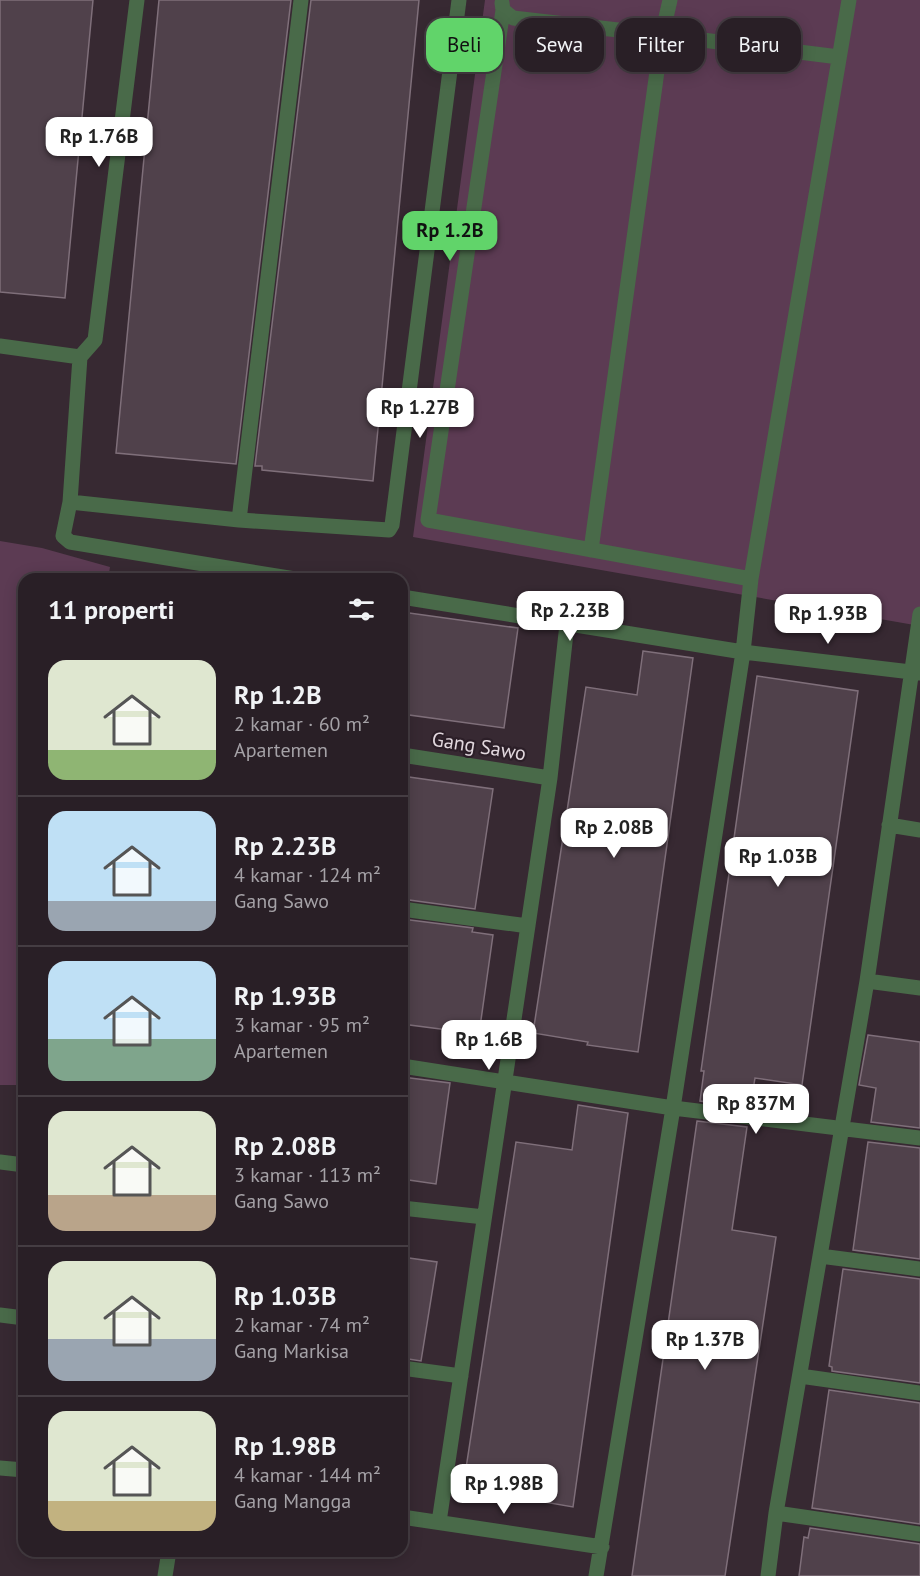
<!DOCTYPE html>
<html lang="id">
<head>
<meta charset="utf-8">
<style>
	:root { --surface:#291f26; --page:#31272e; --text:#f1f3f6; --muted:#a5a2a7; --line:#453d43; --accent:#61d46a }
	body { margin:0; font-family:"PT Sans",sans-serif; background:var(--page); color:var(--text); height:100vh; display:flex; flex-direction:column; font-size:22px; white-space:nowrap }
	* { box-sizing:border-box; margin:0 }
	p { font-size:20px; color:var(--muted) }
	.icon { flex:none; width:33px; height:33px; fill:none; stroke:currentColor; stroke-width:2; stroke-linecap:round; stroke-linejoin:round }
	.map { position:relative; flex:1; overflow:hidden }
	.details { position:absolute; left:18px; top:573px; width:390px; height:984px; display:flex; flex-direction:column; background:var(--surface); border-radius:18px; box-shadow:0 3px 15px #0003,0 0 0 2px var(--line) }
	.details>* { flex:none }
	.hud { position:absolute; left:426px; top:18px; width:404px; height:54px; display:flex; gap:12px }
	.price { position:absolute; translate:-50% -51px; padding:0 14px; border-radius:12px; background:#fff; color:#222; font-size:20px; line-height:39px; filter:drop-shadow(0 2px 3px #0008) }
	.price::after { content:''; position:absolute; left:50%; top:36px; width:18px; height:14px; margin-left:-9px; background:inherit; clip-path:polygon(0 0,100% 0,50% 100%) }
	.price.active { background:var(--accent); color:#111 }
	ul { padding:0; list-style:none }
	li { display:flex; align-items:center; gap:18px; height:150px; padding:0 30px }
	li+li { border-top:2px solid var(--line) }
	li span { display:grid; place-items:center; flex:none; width:168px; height:120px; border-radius:18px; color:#555 }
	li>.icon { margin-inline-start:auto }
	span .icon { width:72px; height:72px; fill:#fffc; stroke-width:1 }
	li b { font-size:26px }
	h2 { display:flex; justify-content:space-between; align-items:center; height:72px; padding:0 30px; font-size:26px }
	.tag { padding:0 21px; border-radius:18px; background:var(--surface); box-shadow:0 3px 15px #0003,0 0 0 2px var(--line); font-size:21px; line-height:54px }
	.tag.active { background:var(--accent); color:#111 }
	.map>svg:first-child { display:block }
	.green { fill:#5c3b53 }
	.building { fill:#50414b; stroke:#7f6f7a; stroke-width:1.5 }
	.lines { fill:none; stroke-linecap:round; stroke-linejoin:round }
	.minor { stroke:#496a49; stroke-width:15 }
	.labels { text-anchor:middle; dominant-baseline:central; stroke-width:4.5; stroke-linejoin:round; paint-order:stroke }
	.street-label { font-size:20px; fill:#e2d8de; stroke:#2c1f28 }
</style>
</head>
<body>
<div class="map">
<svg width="920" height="1576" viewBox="0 0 920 1576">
	<rect width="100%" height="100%" fill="#372932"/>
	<path class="green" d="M485 0H920V626L413 537Z
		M0 541 42 548 110 567 108 579H24V1047L17 1085H0Z"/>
	<path class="building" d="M0 0H93L65 298 0 292Z
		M159 0H291L236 464 116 453Z
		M311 0H419L373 481 262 470V466H255Z
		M402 612 518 628 504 728 402 714Z
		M643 651 693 658 638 1052 587 1045 588 1042 533 1033 586 687 637 695Z
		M757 676 858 691 802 1085 755 1078 750 1108 700 1101 704 1071H701Z
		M402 776 493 789 475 909 402 899Z
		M402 919 473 928 472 932 493 935 479 1034 402 1024Z
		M868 1035 920 1042V1128L871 1122 876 1088 859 1085Z
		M402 1077 450 1083 436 1184 402 1179Z
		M578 1105 628 1113 573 1507 463 1488 516 1142 572 1150Z
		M697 1121 747 1127 732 1230 776 1237 725 1576H632Z
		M868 1142 920 1148V1259L853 1250Z
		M402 1257 437 1262 421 1361 402 1358Z
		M843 1269 920 1279V1383L832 1371V1367L829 1366Z
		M829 1390 920 1403V1524L812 1508Z
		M810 1528 920 1544V1576H799L804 1537 808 1538Z"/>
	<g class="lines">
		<path class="minor" d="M137 0 95 340 80 357 70 502 63 536 70 542 295 579
			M670 0 662 35 839 57
			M502 3 503 10 513 18 662 35 591 550
			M503 10 428 520 751 579
			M0 346 80 357
			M70 502 239 520 389 530 392 525 459 0
			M239 520 301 0
			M402 597 743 652 920 673
			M402 755 550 778
			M889 825 920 830
			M402 909 528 926
			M867 981 920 988
			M402 1066 673 1108 920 1138
			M0 1162 24 1165
			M402 1208 484 1217
			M820 1256 920 1269
			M0 1315 24 1318
			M402 1368 461 1376
			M800 1376 920 1393
			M0 1468 24 1470
			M776 1513 920 1534
			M402 1517 602 1547
			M439 1522 550 778 567 624
			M165 1576 169 1551
			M596 1576 673 1108 743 652 751 579 849 0
			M768 1576 776 1513 867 981 920 614"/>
	</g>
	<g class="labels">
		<g class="street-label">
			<text transform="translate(479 746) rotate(9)">Gang Sawo</text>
		</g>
	</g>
</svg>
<b class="price" style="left:99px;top:168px">Rp 1.76B</b>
<b class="price active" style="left:450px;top:262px">Rp 1.2B</b>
<b class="price" style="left:420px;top:439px">Rp 1.27B</b>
<b class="price" style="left:570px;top:642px">Rp 2.23B</b>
<b class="price" style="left:828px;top:645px">Rp 1.93B</b>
<b class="price" style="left:614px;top:859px">Rp 2.08B</b>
<b class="price" style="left:778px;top:888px">Rp 1.03B</b>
<b class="price" style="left:489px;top:1071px">Rp 1.6B</b>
<b class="price" style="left:756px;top:1135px">Rp 837M</b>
<b class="price" style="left:705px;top:1371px">Rp 1.37B</b>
<b class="price" style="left:504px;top:1515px">Rp 1.98B</b>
<div class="hud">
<a class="tag active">Beli</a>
<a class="tag">Sewa</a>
<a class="tag">Filter</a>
<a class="tag">Baru</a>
</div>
<section class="details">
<h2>11 properti<svg class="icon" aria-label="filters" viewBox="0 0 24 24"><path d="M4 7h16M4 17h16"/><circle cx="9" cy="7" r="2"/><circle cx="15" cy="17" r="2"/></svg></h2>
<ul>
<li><span style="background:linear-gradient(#dfe7d0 75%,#8fb573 0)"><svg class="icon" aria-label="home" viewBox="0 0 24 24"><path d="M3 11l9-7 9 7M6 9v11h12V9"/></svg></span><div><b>Rp 1.2B</b><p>2 kamar · 60 m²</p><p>Apartemen</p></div></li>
<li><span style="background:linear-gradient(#bfe0f5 75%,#9aa5b1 0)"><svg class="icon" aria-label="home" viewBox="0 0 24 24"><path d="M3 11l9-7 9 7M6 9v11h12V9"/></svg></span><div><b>Rp 2.23B</b><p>4 kamar · 124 m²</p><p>Gang Sawo</p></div></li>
<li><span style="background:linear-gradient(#bfe0f5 65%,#7fa58c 0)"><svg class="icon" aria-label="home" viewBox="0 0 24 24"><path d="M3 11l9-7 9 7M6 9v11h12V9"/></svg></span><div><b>Rp 1.93B</b><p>3 kamar · 95 m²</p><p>Apartemen</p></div></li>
<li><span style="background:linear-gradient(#dfe7d0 70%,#b9a48a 0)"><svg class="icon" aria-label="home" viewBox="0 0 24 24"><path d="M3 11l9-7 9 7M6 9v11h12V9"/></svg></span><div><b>Rp 2.08B</b><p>3 kamar · 113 m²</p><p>Gang Sawo</p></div></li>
<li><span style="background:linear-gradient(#dfe7d0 65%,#9aa5b1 0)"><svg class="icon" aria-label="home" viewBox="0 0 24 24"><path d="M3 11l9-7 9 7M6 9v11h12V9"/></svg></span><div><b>Rp 1.03B</b><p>2 kamar · 74 m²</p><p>Gang Markisa</p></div></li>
<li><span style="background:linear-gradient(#dfe7d0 75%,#c2b280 0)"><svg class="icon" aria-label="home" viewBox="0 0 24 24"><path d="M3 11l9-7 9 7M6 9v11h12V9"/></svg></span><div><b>Rp 1.98B</b><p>4 kamar · 144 m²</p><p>Gang Mangga</p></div></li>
</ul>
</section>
</div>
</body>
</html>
